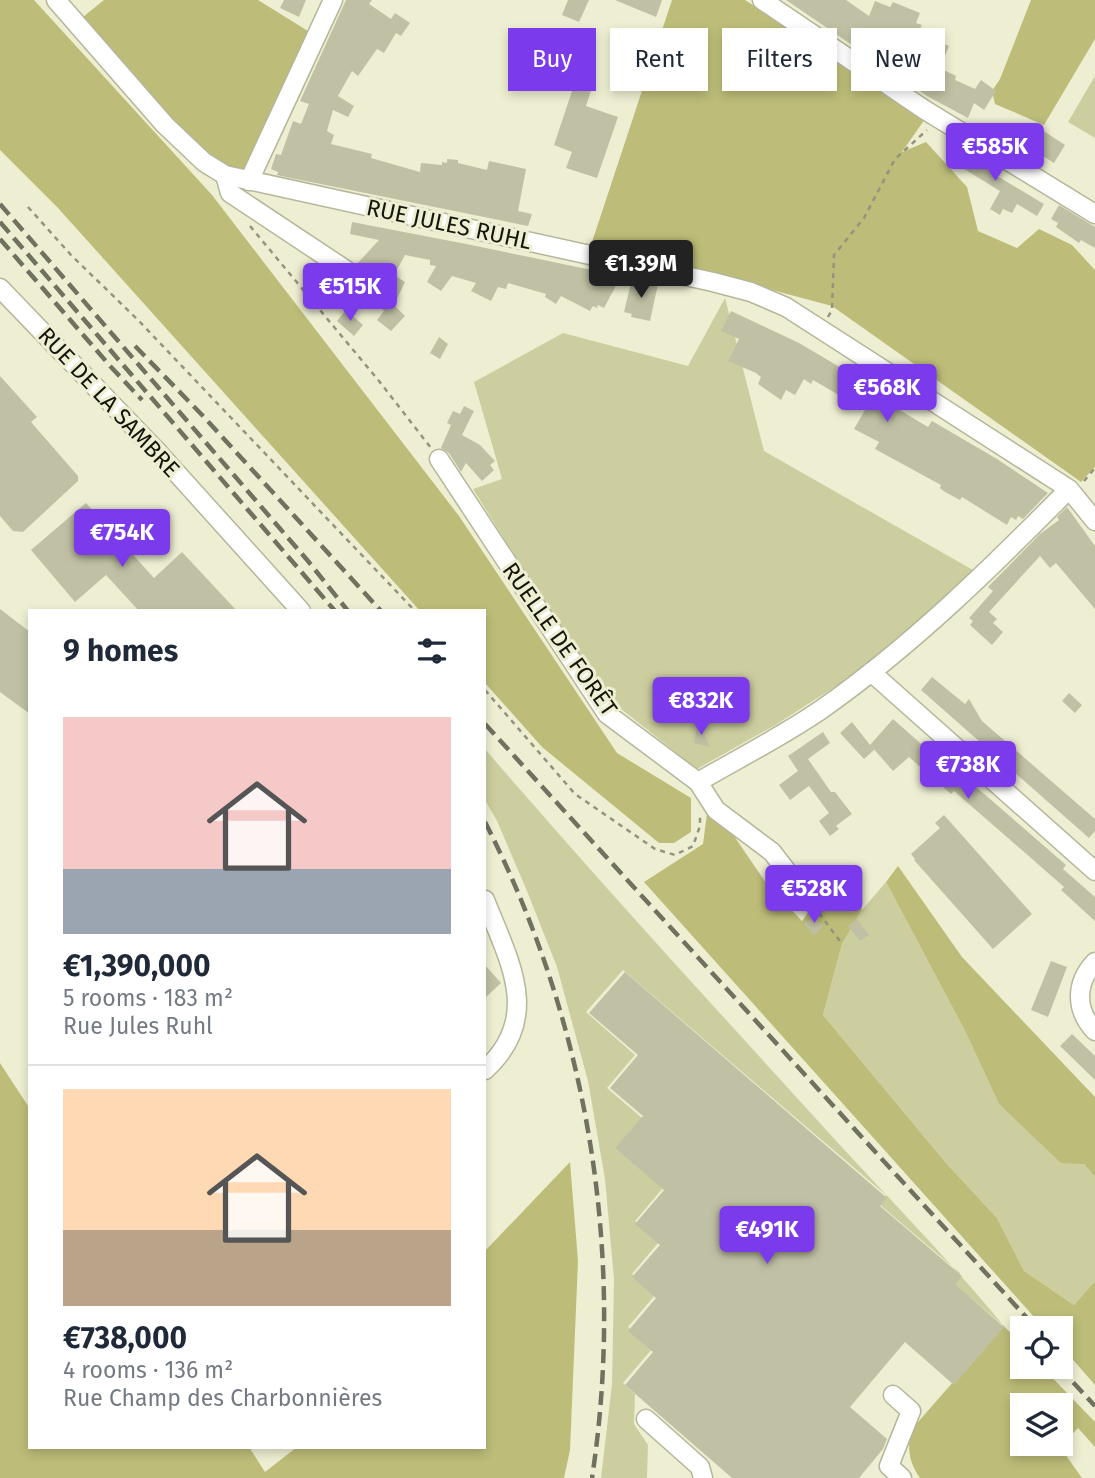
<!DOCTYPE html>
<html lang="en">
<head>
<meta charset="utf-8">
<style>
	:root { --surface:#fff; --page:#f6f6f7; --text:#1f2937; --muted:#747a83; --line:#e0e1e3; --accent:#7c3aed }
	body { margin:0; font-family:"Fira Sans",sans-serif; background:var(--page); color:var(--text); height:100vh; display:flex; flex-direction:column; font-size:26px; white-space:nowrap }
	* { box-sizing:border-box; margin:0 }
	p { font-size:23px; color:var(--muted) }
	.icon { flex:none; width:38px; height:38px; fill:none; stroke:currentColor; stroke-width:2; stroke-linecap:round; stroke-linejoin:round }
	.map { position:relative; flex:1; overflow:hidden }
	.details { position:absolute; left:28px; top:609px; width:458px; height:840px; display:flex; flex-direction:column; background:var(--surface); border-radius:0px; box-shadow:0 4px 10px #0003 }
	.details>* { flex:none }
	.hud { position:absolute; left:508px; top:28px; width:481px; height:63px; display:flex; gap:14px }
	.controls { position:absolute; left:1010px; top:1316px; display:grid; gap:14px }
	.controls a { display:grid; place-items:center; width:63px; height:63px; border-radius:0px; background:var(--surface); box-shadow:0 4px 10px #0003; font-size:35px }
	.price { position:absolute; translate:-50% -60px; padding:0 16px; border-radius:7px; background:var(--accent); color:#fff; font-size:23px; line-height:46px; filter:drop-shadow(0 2px 4px #0008) }
	.price::after { content:''; position:absolute; left:50%; top:42px; width:21px; height:16px; margin-left:-10px; background:inherit; clip-path:polygon(0 0,100% 0,50% 100%) }
	.price.selected { background:#222; color:#fff }
	ul { padding:0; list-style:none }
	li { display:grid; align-content:center; gap:14px; height:371px; padding:0 35px }
	li+li { border-top:2px solid var(--line) }
	li span { display:grid; place-items:center; height:217px; border-radius:0px; color:#555 }
	li>.icon { margin-inline-start:auto }
	span .icon { width:126px; height:126px; fill:#fffc; stroke-width:1 }
	li b { font-size:30px }
	h2 { display:flex; justify-content:space-between; align-items:center; height:84px; padding:0 35px; font-size:30px }
	.chip { padding:0 24px; border-radius:0px; background:var(--surface); box-shadow:0 4px 10px #0003; font-size:24px; line-height:63px }
	.chip.selected { background:var(--accent); color:#fff }
	.map>svg:first-child { display:block }
	.green { fill:#cdce9f }
	.forest { fill:#bdbd79; fill-rule:evenodd }
	.building { fill:#c0c1a4 }
	.lines { fill:none; stroke-linecap:round; stroke-linejoin:round }
	.minor-casing { stroke:#b5b69a; stroke-width:21 }
	.path { stroke:#93937e; stroke-width:2.5; stroke-dasharray:5 5; stroke-linecap:butt }
	.minor { stroke:#fff; stroke-width:18 }
	.rail { stroke:#71715f; stroke-width:4.5; stroke-dasharray:14 7; stroke-linecap:butt }
	.labels { text-anchor:middle; dominant-baseline:central; stroke-width:6; stroke-linejoin:round; paint-order:stroke }
	.street-label { font-size:23px; fill:#15150b; stroke:#eeefd2 }
</style>
</head>
<body>
<div class="map">
<svg width="1095" height="1478" viewBox="0 0 1095 1478">
	<rect width="100%" height="100%" fill="#eeefd2"/>
	<path class="green" d="M1095 76V138L1068 122Z
		M725 298 764 451 973 570 926 628 777 724 697 769 616 705 579 659 473 489 502 479 474 382 563 333 688 366Z
		M485 749C600 883 720 1013 839 1144 894 1204 951 1262 1003 1325L953 1283 960 1273 879 1204 886 1195 623 970 586 1012 635 1055 607 1088 642 1118 663 1188 635 1221 659 1242 632 1274 656 1294 628 1327 652 1349 623 1383 635 1394 634 1424 648 1445 647 1478H601L612 1384 614 1279 605 1179 588 1081 557 967 527 891 497 821 485 800Z
		M886 882 965 1031 999 1104 1084 1164 1095 1177V1281L1074 1305 1024 1271 997 1218 946 1163 823 1015 842 944 862 910Z"/>
	<path class="forest" d="M0 0H34L212 195 459 516 617 753 691 798V832L674 843H659L542 747 485 683V611H420L58 208 0 150Z
		M104 0H258L316 36 249 181 160 118 83 17Z
		M672 0H745L927 116 902 152 926 142 967 187 978 231 1017 248 1039 229 1072 245 1095 270V467L1081 482 832 306 592 242Z
		M1031 0H1095V39L1044 125 995 104 992 91 1000 79Z
		M708 806 732 833 766 883 802 921 826 887 856 882 862 910 842 944 823 1015 946 1163 997 1218 1024 1271 1074 1305 1095 1281V1385L1061 1346 1060 1328H1044L644 882 703 844Z
		M898 866 962 957 1095 1097V1177L1084 1164 1061 1163 999 1104 965 1031 886 882Z
		M0 1063 30 1109V1447H249L265 1472 297 1447H485V1251L570 1162 578 1261 570 1450 564 1478H0Z
		M1003 1325 1022 1345V1367H1042L1095 1422V1447L1078 1428 1060 1447 1082 1478H920C909 1462 907 1449 911 1430ZM1022 1405H1060V1444H1022Z"/>
	<path class="building" d="M284 0H306L299 17 280 8Z
		M346 0H372L369 4 391 19 395 13 410 23 401 36 396 33 384 53 377 49 358 76 352 71 338 96 354 106 348 117 333 110 327 131 334 135 331 144 372 154 371 158 420 172 421 163 442 165V162L447 163V159L458 160V163L487 170 489 161 526 169 518 211 532 214 528 226 281 176 277 175 278 172 271 169 276 154 281 155 293 121 301 124 309 104 300 101Z
		M568 0H589L579 22 562 15Z
		M615 0H662L656 17Z
		M786 0H846L869 16 875 1 890 7 893 2 920 13 916 23 922 25 920 29 937 37 936 40 949 46 940 68 956 76 955 80 975 89 981 80 996 91 984 110 974 103 968 118 927 96Z
		M763 30 782 40 770 61 758 55 761 49 754 45Z
		M580 77 594 81 586 106 618 117 597 178 566 168 572 152 554 145 575 82 579 83Z
		M1033 124 1065 145 1054 163 1021 142Z
		M957 143 992 165 989 171 1044 204 1037 216 1017 204 1012 213 1003 209 1000 215 990 209 1000 191 948 159Z
		M1059 205 1095 227V248L1081 240 1079 243 1056 227 1058 223 1051 219Z
		M352 222 466 244 621 276 604 308 598 305 597 308 593 306 590 311 561 296 556 304 545 297 546 294 508 283 506 289 498 287 491 301 471 291 476 283 452 276 441 291 427 282 436 266 430 265V260L405 255 394 275 405 282 394 305 405 316 391 331 377 320 384 311 357 287 343 303 327 288 336 277 342 282 350 280 355 277 356 265 379 240 350 234Z
		M319 278 328 285 320 295 311 287Z
		M632 279 658 284 650 321 631 317 632 314 624 312Z
		M346 310 363 325 354 336 337 321Z
		M731 311 799 343 860 379 856 384 928 427 932 421 997 459 1048 493 1023 519 1018 516 1016 520 1011 517 1007 525 962 497 960 500 945 492 940 488 941 485 875 449 879 442 854 429 865 410 813 380 811 384 804 379 795 395 786 390 781 400 758 384 761 377 756 373 728 361 739 339 721 331Z
		M439 337 448 344 440 359 430 353Z
		M0 376 37 417 31 422 78 476V481L23 532 13 531 0 516Z
		M464 406 474 411 462 435 480 445 495 461 490 465 494 470 482 481 466 463 461 472 449 453 441 448 451 425 447 423 453 411 460 414Z
		M86 503 154 578 182 552 237 611H139L106 575 75 602 31 550Z
		M1067 507 1095 546V609L1056 563 1050 568 1040 556 989 612 997 619 993 623 1003 632 992 645 970 625 973 621 969 618 993 591 988 587 1040 534 1059 520 1057 517Z
		M0 609 30 632V714L0 692Z
		M932 677 965 704 969 699 982 721 1095 819V831L1089 838 921 690Z
		M1069 693 1082 705 1075 713 1062 701Z
		M893 719 972 789 975 786 1066 865 1063 869 1095 897V921L1061 890 1064 887 1023 851 954 791 951 794 909 757 893 771 872 747 874 750 864 759 840 733 852 722 870 745Z
		M698 721 710 747 694 743Z
		M823 732 830 743 808 759 831 792H835L852 814 841 822 836 826 839 829 830 836 819 821 829 813 809 786 790 800 779 785 798 771 788 756Z
		M944 815 1032 914 993 949 914 860 915 859 911 854 940 828 935 823Z
		M814 916 823 927 814 935 804 924Z
		M857 919 869 935 860 941 848 926Z
		M1051 961 1067 967 1048 1017 1031 1010Z
		M485 965 501 983 485 998Z
		M625 972 887 1198 880 1206 962 1276 955 1284 1004 1327 954 1385 905 1342 850 1407 887 1439 883 1449 859 1478H732L625 1385 653 1352 628 1331 656 1298 632 1277 660 1245 635 1224 664 1190 615 1148 643 1116 610 1088 638 1055 589 1013Z
		M1072 1034 1095 1056V1080L1060 1046Z"/>
	<g class="lines">
		<g class="minor-casing">
			<path id="minor" d="M56 0 165 125 204 162 225 175 713 282 751 292 786 307 1069 489 1095 521
				M762 0 925 110 1095 214
				M225 175 230 193 346 270
				M249 181 333 0
				M0 288 156 450 301 611
				M439 459 607 714 698 782C739 758 783 736 822 709 913 645 991 568 1069 489
				M871 672 1095 871
				M698 782 716 810 772 852 809 900
				M485 900C509 961 543 1017 485 1070
				M1095 962C1075 983 1075 1010 1095 1031
				M893 1395 911 1411 889 1466 902 1478
				M646 1419 700 1467 703 1478"/>
		</g>
		<path class="path" d="M28 207 71 255 138 320 415 611
			M250 226 379 381 431 448
			M828 317 832 310 834 255 864 218 895 159 927 130
			M1084 481 1095 468
			M485 690 575 794 655 849 675 855 693 846 700 826V814
			M819 913 842 944"/>
		<use href="#minor" class="minor"/>
		<path class="rail" d="M0 204 308 561 348 611
			M0 222 335 611
			M0 239 111 367 142 400
			M135 346 204 417 381 611
			M485 724 1036 1328
			M485 822C588 1023 626 1255 592 1478
			M1059 1367 1095 1406"/>
	</g>
	<g class="labels">
		<g class="street-label">
			<text transform="translate(449 224) rotate(12)">RUE JULES RUHL</text>
			<text transform="translate(109 402) rotate(47)">RUE DE LA SAMBRE</text>
			<text transform="translate(560 639) rotate(55)">RUELLE DE FORÊT</text>
		</g>
	</g>
</svg>
<div class="controls">
<a><svg class="icon" aria-label="locate" viewBox="0 0 24 24"><circle cx="12" cy="12" r="6"/><path d="M12 2v4M12 18v4M2 12h4M18 12h4"/></svg></a>
<a><svg class="icon" aria-label="layers" viewBox="0 0 24 24"><path d="M12 4l9 5-9 5-9-5zM3 14l9 5 9-5"/></svg></a>
</div>
<b class="price" style="left:995px;top:183px">€585K</b>
<b class="price selected" style="left:641px;top:300px">€1.39M</b>
<b class="price" style="left:350px;top:323px">€515K</b>
<b class="price" style="left:887px;top:424px">€568K</b>
<b class="price" style="left:122px;top:569px">€754K</b>
<b class="price" style="left:701px;top:737px">€832K</b>
<b class="price" style="left:968px;top:801px">€738K</b>
<b class="price" style="left:814px;top:925px">€528K</b>
<b class="price" style="left:767px;top:1266px">€491K</b>
<div class="hud">
<a class="chip selected">Buy</a>
<a class="chip">Rent</a>
<a class="chip">Filters</a>
<a class="chip">New</a>
</div>
<section class="details">
<h2>9 homes<svg class="icon" aria-label="filters" viewBox="0 0 24 24"><path d="M4 7h16M4 17h16"/><circle cx="9" cy="7" r="2"/><circle cx="15" cy="17" r="2"/></svg></h2>
<ul>
<li><span style="background:linear-gradient(#f6c9c9 70%,#9aa5b1 0)"><svg class="icon" aria-label="home" viewBox="0 0 24 24"><path d="M3 11l9-7 9 7M6 9v11h12V9"/></svg></span><div><b>€1,390,000</b><p>5 rooms · 183 m²</p><p>Rue Jules Ruhl</p></div></li>
<li><span style="background:linear-gradient(#ffd9b3 65%,#b9a48a 0)"><svg class="icon" aria-label="home" viewBox="0 0 24 24"><path d="M3 11l9-7 9 7M6 9v11h12V9"/></svg></span><div><b>€738,000</b><p>4 rooms · 136 m²</p><p>Rue Champ des Charbonnières</p></div></li>
</ul>
</section>
</div>
</body>
</html>
